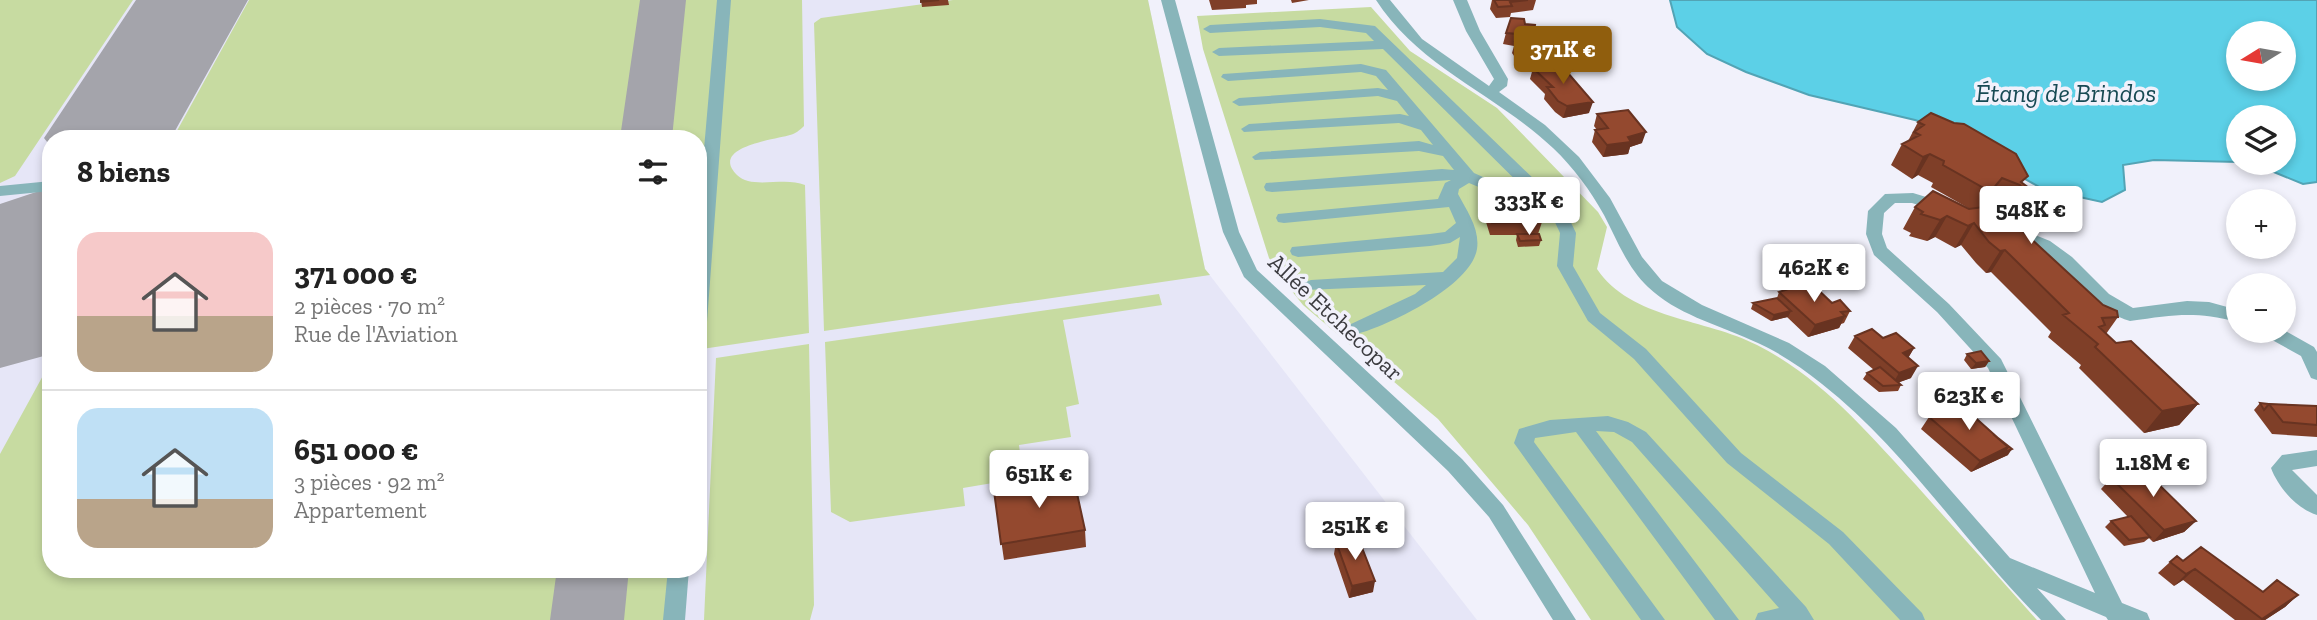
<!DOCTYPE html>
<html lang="fr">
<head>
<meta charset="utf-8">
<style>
	:root { --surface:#fff; --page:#f2f2f2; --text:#222; --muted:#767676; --line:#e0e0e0; --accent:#905e0d }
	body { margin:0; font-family:"Zilla Slab",serif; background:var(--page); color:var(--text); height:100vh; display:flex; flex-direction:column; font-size:26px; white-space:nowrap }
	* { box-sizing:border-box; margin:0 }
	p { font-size:23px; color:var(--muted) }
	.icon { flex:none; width:38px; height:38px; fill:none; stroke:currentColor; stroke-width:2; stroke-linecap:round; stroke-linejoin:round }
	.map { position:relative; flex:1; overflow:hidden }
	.drawer { position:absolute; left:42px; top:130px; width:665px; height:448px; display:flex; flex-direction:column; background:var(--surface); border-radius:28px; box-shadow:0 4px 10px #0003 }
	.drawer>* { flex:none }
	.needle { width:46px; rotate:259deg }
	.buttons { position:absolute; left:2226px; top:21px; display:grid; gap:14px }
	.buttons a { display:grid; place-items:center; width:70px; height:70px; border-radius:50%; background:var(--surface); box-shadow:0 4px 10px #0003; font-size:35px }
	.price { position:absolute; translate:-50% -60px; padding:0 16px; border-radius:7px; background:#fff; color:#222; font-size:23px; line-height:46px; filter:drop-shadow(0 2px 4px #0008) }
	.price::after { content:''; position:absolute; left:50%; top:42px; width:21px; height:16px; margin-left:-10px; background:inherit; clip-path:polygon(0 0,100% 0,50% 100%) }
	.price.active { background:var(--accent); color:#fff }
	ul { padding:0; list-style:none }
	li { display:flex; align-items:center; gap:21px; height:175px; padding:0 35px }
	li+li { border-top:2px solid var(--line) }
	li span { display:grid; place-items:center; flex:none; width:196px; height:140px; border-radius:21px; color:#555 }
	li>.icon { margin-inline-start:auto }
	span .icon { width:84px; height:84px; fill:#fffc; stroke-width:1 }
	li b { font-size:30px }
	h2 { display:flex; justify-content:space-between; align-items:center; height:84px; padding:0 35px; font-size:30px }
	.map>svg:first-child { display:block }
	.built { fill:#e6e6f7; fill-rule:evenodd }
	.green { fill:#c7dba1 }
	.water { fill:#5cd0e7; stroke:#52a4b5; stroke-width:2; fill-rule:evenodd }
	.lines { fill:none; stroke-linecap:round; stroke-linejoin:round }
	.taxiway { fill:#a4a4ab; fill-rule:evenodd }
	.runway { fill:#a4a4ab; fill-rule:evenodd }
	.minor { fill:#88b5ba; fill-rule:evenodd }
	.wall { fill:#7f3f28 }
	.shaded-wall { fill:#683321 }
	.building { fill:#94492f; stroke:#683321; stroke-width:2 }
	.labels { text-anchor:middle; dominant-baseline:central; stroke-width:7; stroke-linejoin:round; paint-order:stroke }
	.street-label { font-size:24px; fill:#3c3c40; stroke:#f1f1fb }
	.water-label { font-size:26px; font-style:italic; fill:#174a54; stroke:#f1f1fb }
</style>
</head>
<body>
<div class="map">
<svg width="2317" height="620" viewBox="0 0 2317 620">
	<rect width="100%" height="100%" fill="#f1f1fb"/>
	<path class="built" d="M0 0H1148L1205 269 1477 620H0ZM51 138H698V569H51Z"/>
	<path class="green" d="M0 0H133L15 176 0 183Z
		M249 0H654L636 138H173Z
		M672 0H720L698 261V138H657Z
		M728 0H802L804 126C800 130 795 134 790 135 779 139 708 146 737 175 752 190 784 176 805 185L809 333 702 349Z
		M953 0H1148L1205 269 1210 275 824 331 814 23 821 18Z
		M1371 7 1410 51 1497 108 1598 212 1607 227 1597 269C1630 319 1707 319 1757 345 1822 378 1868 433 1916 485 1956 530 1997 575 2037 620H1591L1528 525 1438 419 1303 305 1283 280 1269 258 1203 49 1197 16Z
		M1159 294 1162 305 1063 320 1079 404 1066 407 1071 437 1019 445 1023 478 963 488 965 506 850 522 831 512 825 342Z
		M809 344 814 605 810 620H704L716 358Z
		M51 361V569H579L572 620H0V454Z
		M608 569H673L668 620H603Z"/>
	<path class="water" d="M1670 0H2317V182L2303 184 2252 163H2284V117H2238V162L2154 160 2123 165 2125 190 2102 202 2043 189 2016 174 1979 140 1915 120 1809 95 1746 72 1707 54 1677 27ZM2238 33H2284V79H2238Z"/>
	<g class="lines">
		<path class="taxiway" d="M640 0H686L672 138H620Z
			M557 569H629L624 620H550Z"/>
		<path class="runway" d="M136 0H248L171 138H51V147L44 138Z
			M51 187V354L0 368V204Z"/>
		<path class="minor" d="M717 0H731L707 322 698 328V218Z
			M1161 0H1175L1239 232 1257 270 1462 459 1503 505 1576 620H1553L1489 517 1448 471 1244 277 1223 232Z
			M1376 0H1390L1422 39 1489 86 1494 79 1466 31 1453 0H1467L1480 31 1508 79 1507 86 1499 92 1545 125 1579 157 1610 198 1642 257 1662 281 1702 305 1789 343 1825 366 1896 428 2010 558 2095 593 1988 368 1937 312 1874 255 1866 234 1868 211 1885 194 1913 193 1949 204 1951 208 1943 213 1912 203H1895L1884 213 1882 234 1887 248 1949 304 2001 359 2122 603 2147 613 2150 620H2108L2106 617 2037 588 2066 620H2041C1965 544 1907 451 1822 384 1800 366 1777 351 1751 340 1716 324 1676 314 1648 287 1627 267 1617 240 1604 215 1590 190 1574 168 1553 148 1496 94 1420 68 1376 0Z
			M1320 19 1375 26 1564 208 1576 233 1573 266 1600 313 1646 349 1741 453 1843 532 1922 613 1925 620H1900L1829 544 1727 463 1634 359 1588 321 1557 266 1560 233 1553 218 1469 183 1459 189 1458 194C1467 211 1480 229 1477 249 1471 286 1390 325 1357 334L1351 332 1348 328 1351 324 1415 294 1426 285 1305 290 1302 286 1305 282 1311 280 1443 272 1457 258 1460 237 1450 243 1430 246 1298 257 1292 255 1290 251 1292 247 1430 234 1445 232 1456 223 1449 207 1284 223 1278 222 1276 218 1278 214 1438 199 1445 183 1451 180 1272 192 1266 191 1264 187 1266 183 1442 169 1454 170 1443 156 1419 151 1255 160 1252 157 1260 152 1419 141 1433 145 1421 130 1399 123 1244 132 1241 129 1249 124 1400 114 1409 116 1397 101 1378 96 1239 106 1232 102 1239 98 1378 88 1388 90 1376 76 1361 72 1228 81 1221 77 1223 74 1361 64 1386 70 1474 173 1537 201 1383 49 1219 56 1212 52 1219 48 1374 41 1366 33 1320 27 1210 33 1203 29 1210 25Z
			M51 181V191L0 196V186Z
			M2013 226 2050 241 2072 257 2109 294 2133 308 2187 301 2209 302 2238 310V322C2193 311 2175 315 2130 321 2100 313 2083 285 2061 266 2045 252 2026 244 2007 235L2005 231 2007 227Z
			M2284 330 2314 347 2317 352V380L2311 378 2301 356 2265 336 2262 331Z
			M1608 416 1628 422 1646 432 1806 607 1814 620H1755L1758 613 1779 608 1632 442 1614 432 1596 431 1739 620H1715L1576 432 1535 438 1534 442 1665 620H1641L1514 443 1519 429 1550 420Z
			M2317 450V466L2292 470 2317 495V515C2297 509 2278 487 2271 468L2282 455Z
			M668 569H689L685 620H663Z"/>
	</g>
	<path class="wall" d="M921 0H948L949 5 922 7Z
		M1209 0H1257V4L1246 5V8L1212 10Z
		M1291 0H1309L1292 3Z
		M1492 0H1536L1533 10 1511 13 1510 17 1496 18 1490 9Z
		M1525 24 1534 30 1541 41 1556 51 1553 62 1521 66 1512 53 1514 46 1503 44 1506 33Z
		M1533 68 1589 113 1563 118 1555 112 1544 99 1545 94 1530 79Z
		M1597 114 1642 143 1630 147 1628 154 1603 157 1592 142 1595 130H1597L1594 126Z
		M1918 122 2024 184 2041 197 2027 219 2011 221 2103 305 2118 317 2106 334 2116 343 2198 404 2179 425 2144 433 2079 368 2081 365 2048 337 2051 332 1991 272 1986 273 1976 263 1961 245 1955 248 1935 237 1927 241 1909 236 1911 233 1903 229 1915 207 1970 209 1931 187 1933 183 1918 175 1912 179 1891 165 1902 144 1908 141Z
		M1488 210 1542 222 1538 234 1541 240 1539 246 1518 247 1516 240 1517 235H1490L1486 222Z
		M1779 292 1832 303 1850 311 1844 323 1841 324 1839 328 1808 337 1787 317 1771 321 1751 309 1753 303 1777 298Z
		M1855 336 1883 338 1914 348 1908 358 1911 378 1899 382 1901 385 1898 391 1879 392 1863 379 1867 373 1874 370 1848 348Z
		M1967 354 1989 361 1985 367 1971 369 1964 360Z
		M1959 403 2008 455 1971 472 1921 429 1929 417Z
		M2260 403 2317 406V437L2272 434 2254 410Z
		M2111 478 2196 521 2184 532 2153 542 2149 538 2144 542 2124 546 2105 527 2111 521 2128 517 2101 489Z
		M994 491 1085 530 1086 547 1004 560Z
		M1336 542 1373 592 1349 598 1334 554Z
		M2183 561 2263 592 2298 595 2285 607 2265 620H2235L2183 580 2174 586 2158 573 2170 562Z"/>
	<path class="shaded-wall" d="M1593 102 1589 113 1563 118 1567 106Z
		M1646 132 1642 143 1630 147 1628 154 1603 157 1607 145 1628 137Z
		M1930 154 1918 175 1912 179 1923 157Z
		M1947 216 1935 237 1927 241 1940 220Z
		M1974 223 1961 245 1955 248 1968 226Z
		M2005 250 1991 272 1986 273 2000 251Z
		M1791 311 1788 317 1771 321 1774 315Z
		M1845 316 1839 328 1808 337 1815 325Z
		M1914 348 1907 360 1903 353Z
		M1989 361 1985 367 1971 369 1976 363Z
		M1918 366 1911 378 1892 385 1899 373Z
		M2198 404 2179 425 2144 433 2162 411Z
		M2008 447 1999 459 1971 472 1980 461Z
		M2012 449 2008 455 1999 459 2003 453Z
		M2196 521 2184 532 2153 542 2164 530Z
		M2195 569 2183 580 2174 586 2186 574Z
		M1375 581 1373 592 1349 598 1352 586Z
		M2298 595 2285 607 2265 620H2261Z"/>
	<path class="building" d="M921 0H939L921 2Z
		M1494 0H1528L1510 2 1512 6 1498 7Z
		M1511 18 1524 19 1525 24 1535 25 1534 30 1541 41 1549 40 1556 51 1523 54 1515 42 1522 41 1518 34 1506 33Z
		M1554 64 1568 73 1593 102 1567 106 1558 101 1547 87H1553L1533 68Z
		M1628 110 1646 132 1628 137 1631 142 1607 145 1595 130 1608 128 1597 114Z
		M1931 113 1954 123 1964 124 2016 154 2028 176 2021 182 2041 197 2022 200 2013 192 2024 191 2020 185 2002 178 1992 190 2005 205 2002 212 2103 305 2117 311 2118 317 2102 318 2105 325 2099 327 2116 343 2131 341 2198 404 2162 411 2095 347 2098 344 2063 315 2069 313 2005 250 2000 251 1989 242 1974 223 1968 226 1947 216 1940 220 1921 214 1923 212 1915 207 1933 191 1969 209 1991 206 1987 190 1943 165 1944 161 1930 154 1923 157 1902 144 1920 135 1914 132 1924 125 1918 122Z
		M1537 209 1542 222 1492 223 1488 210Z
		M1517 234H1539L1541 240 1520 241Z
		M1810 282 1832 303 1840 300 1850 311 1841 312 1845 316 1815 325 1779 292Z
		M1777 298 1791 311 1774 315 1753 303Z
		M1872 329 1883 338 1896 333 1914 348 1903 353 1918 366 1899 373 1855 336Z
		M1981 351 1989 361 1976 363 1967 354Z
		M1880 367 1901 385 1883 386 1867 373Z
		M1959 403 2008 447 1980 461 1929 417Z
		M2260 403 2269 404 2264 410Z
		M2269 404 2317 406V425L2283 422Z
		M1993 434 2012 449 2003 453 2008 447Z
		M2142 468 2196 521 2164 530 2111 478Z
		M1073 475 1085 530 1001 544 994 491Z
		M2131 516 2150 537 2129 540 2111 521Z
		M1359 540 1375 581 1352 586 1336 542Z
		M2201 547 2263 592 2277 580 2298 595 2262 619 2195 569 2186 574 2170 562 2177 556 2183 561Z"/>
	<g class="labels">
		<g class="street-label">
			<text transform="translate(1336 317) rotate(43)">Allée Etchecopar</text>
		</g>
		<g class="water-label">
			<text x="2066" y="93">Étang de Brindos</text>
		</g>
	</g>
</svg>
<div class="buttons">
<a><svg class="needle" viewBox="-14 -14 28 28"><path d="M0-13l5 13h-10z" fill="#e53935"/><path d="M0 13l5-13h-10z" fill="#767676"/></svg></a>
<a><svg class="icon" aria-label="layers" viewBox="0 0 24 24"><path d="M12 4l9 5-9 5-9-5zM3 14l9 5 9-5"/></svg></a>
<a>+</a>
<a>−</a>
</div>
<b class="price active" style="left:1563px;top:86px">371K €</b>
<b class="price" style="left:1529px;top:237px">333K €</b>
<b class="price" style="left:2031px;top:246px">548K €</b>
<b class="price" style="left:1814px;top:304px">462K €</b>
<b class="price" style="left:1969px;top:432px">623K €</b>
<b class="price" style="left:2153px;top:499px">1.18M €</b>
<b class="price" style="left:1039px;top:510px">651K €</b>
<b class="price" style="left:1355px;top:562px">251K €</b>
<section class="drawer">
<h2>8 biens<svg class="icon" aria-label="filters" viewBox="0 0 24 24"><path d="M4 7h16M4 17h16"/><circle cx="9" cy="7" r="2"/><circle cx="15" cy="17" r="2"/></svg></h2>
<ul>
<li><span style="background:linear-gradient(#f6c9c9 60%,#b9a48a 0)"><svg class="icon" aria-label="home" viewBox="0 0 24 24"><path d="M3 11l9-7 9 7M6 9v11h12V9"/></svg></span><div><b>371 000 €</b><p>2 pièces · 70 m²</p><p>Rue de l'Aviation</p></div></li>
<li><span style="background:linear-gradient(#bfe0f5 65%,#b9a48a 0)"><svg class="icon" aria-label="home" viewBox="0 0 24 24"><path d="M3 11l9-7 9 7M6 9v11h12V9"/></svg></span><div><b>651 000 €</b><p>3 pièces · 92 m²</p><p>Appartement</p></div></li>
</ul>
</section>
</div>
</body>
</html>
